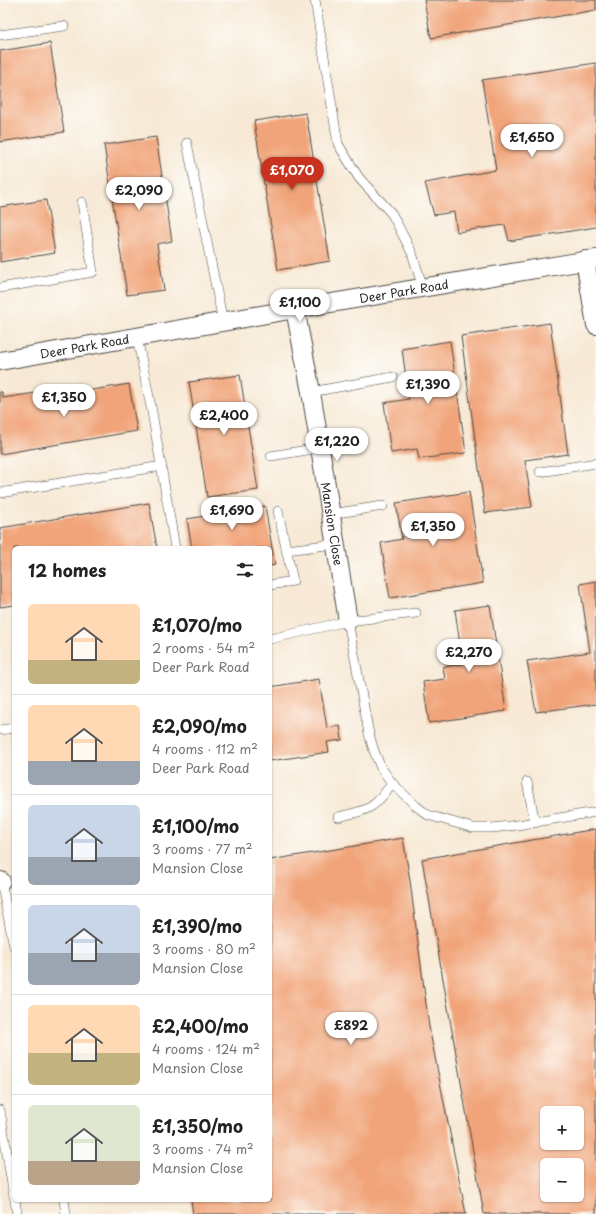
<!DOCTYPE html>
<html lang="en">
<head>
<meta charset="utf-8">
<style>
	:root { --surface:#fff; --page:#f6f6f6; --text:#222; --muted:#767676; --line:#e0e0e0; --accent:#c8321e }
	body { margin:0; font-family:"Playpen Sans",sans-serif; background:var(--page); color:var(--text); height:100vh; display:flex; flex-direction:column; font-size:15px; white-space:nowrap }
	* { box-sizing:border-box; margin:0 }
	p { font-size:13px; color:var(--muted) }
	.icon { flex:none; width:22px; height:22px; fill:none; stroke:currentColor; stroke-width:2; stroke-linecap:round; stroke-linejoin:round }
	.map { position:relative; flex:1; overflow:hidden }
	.details { position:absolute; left:12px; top:546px; width:260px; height:656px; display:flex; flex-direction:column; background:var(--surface); border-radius:6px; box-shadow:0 1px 3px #0004 }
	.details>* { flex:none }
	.controls { position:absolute; left:540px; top:1106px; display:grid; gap:8px }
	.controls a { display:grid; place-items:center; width:44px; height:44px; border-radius:6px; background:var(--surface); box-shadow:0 1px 3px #0004; font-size:20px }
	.price { position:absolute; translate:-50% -34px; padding:0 9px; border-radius:14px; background:#fff; color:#222; font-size:13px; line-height:26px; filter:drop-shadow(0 1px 2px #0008) }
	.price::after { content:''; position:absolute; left:50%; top:24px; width:12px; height:9px; margin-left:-6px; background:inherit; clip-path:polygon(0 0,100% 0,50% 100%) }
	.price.selected { background:var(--accent); color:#fff }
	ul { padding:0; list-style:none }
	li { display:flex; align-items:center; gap:12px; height:100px; padding:0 16px }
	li+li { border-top:1px solid var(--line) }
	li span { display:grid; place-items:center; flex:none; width:112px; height:80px; border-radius:6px; color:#555 }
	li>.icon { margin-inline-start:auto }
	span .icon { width:48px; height:48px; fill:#fffc; stroke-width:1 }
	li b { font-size:17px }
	h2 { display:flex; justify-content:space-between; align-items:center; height:48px; padding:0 16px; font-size:17px }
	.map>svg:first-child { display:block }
	.building { fill:#f1a479; fill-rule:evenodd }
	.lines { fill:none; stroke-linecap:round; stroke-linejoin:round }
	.lane-casing { stroke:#4a4844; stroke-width:10 }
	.street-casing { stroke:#4a4844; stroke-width:20 }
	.lane { stroke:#fff; stroke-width:9 }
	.street { stroke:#fff; stroke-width:18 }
	.labels { text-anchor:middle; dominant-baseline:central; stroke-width:3.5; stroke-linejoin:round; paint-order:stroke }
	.street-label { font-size:12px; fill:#2b2b2b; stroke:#fdfcf7 }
</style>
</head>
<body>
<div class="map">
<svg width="596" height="1214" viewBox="0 0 596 1214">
	<rect width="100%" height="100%" fill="#fdfcf7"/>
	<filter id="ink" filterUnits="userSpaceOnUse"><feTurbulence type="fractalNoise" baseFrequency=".025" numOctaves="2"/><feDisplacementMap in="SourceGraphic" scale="8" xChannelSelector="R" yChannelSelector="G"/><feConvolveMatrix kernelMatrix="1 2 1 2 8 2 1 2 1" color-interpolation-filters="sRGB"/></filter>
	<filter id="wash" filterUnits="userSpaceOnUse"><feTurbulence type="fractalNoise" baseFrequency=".012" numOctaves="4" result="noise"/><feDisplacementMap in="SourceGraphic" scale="16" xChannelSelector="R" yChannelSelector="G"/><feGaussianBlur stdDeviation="0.9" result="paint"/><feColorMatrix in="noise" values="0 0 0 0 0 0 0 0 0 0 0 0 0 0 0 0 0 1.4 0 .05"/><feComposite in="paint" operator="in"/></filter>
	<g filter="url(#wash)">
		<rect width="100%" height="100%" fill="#f7e9d5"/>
		<g id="blocks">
			<path class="building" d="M424 0H596V10L431 38Z
				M50 43 64 132 0 142V51Z
				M596 63V227L509 241 505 225 457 232 454 212 434 215 425 183 496 170 482 80Z
				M306 113 330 261 278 270 254 121Z
				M156 137 172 241 157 244 164 290 127 295 104 145Z
				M46 200 55 253 0 262V207Z
				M550 323 568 454 525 460 532 507 485 513 461 336Z
				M450 341 466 453 419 459 417 449 391 453 384 403 409 399 402 349Z
				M240 375 258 490 207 497 189 382Z
				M129 384 137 431 0 454V392H2L3 398 48 391 49 397Z
				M469 492 483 583 390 598 381 543 402 539 396 503Z
				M149 503 157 548H14V605L0 607V528Z
				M265 506 275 565 270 566V548H192L187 519Z
				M596 581V704L536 712 527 661 590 652 580 584Z
				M490 605 506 711 429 723 423 682 445 679 443 667 463 664 455 610Z
				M319 679 327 728 340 726 342 740 327 742 329 752 270 761V687Z
				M596 829V1214H484L422 859ZM547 1113H577V1143H547ZM547 1165H577V1195H547Z
				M403 838 410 881 429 1027 466 1214H193L191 1200H270V860Z"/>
		</g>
	</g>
	<g filter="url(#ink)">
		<use href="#blocks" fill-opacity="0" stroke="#4a4844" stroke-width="1"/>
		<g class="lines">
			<g class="lane-casing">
				<path id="lane" d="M315 0 338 144 359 178 392 214 412 253 423 288
					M0 35 64 26
					M187 143 223 322
					M0 288 93 272 82 202
					M137 337 152 412 175 548
					M311 392 393 377
					M271 456 319 448
					M540 472 596 463
					M0 493 162 466
					M331 514 383 506
					M286 550 335 544
					M270 585 293 581 278 511
					M348 621 369 734 374 751 381 768 392 783 416 806 428 815 473 828H492L517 825 596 812
					M270 639 348 621 416 613
					M0 730 14 728
					M527 782 535 823
					M338 817C368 810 374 810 392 783
					M1 881 14 946
					M0 1110 14 1197
					M15 1200 17 1214
					M64 1200 66 1214"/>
			</g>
			<g class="street-casing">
				<g id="street">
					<path d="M585 260 596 325"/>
					<path id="s1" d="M295 309 311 392 348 621"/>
					<path id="s2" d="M0 361 295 309 596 259"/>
					<path d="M0 881H1"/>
				</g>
			</g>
			<use href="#lane" class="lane"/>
			<use href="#street" class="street"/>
		</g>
	</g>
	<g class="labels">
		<g class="street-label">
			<text stroke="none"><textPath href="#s2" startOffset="410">Deer Park Road</textPath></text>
			<text stroke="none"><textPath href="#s2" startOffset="86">Deer Park Road</textPath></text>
			<text stroke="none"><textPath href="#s1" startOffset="218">Mansion Close</textPath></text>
		</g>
	</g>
</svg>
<div class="controls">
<a>+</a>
<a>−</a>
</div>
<b class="price" style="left:532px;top:158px">£1,650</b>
<b class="price selected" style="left:292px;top:191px">£1,070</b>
<b class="price" style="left:139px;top:211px">£2,090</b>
<b class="price" style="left:300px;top:323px">£1,100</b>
<b class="price" style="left:428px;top:405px">£1,390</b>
<b class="price" style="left:64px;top:418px">£1,350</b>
<b class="price" style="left:224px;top:436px">£2,400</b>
<b class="price" style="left:337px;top:462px">£1,220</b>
<b class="price" style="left:232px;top:531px">£1,690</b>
<b class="price" style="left:433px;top:547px">£1,350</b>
<b class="price" style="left:469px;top:673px">£2,270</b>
<b class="price" style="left:351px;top:1046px">£892</b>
<section class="details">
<h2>12 homes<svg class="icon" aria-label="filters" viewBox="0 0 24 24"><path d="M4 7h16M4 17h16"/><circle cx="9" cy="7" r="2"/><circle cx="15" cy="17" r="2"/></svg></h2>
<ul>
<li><span style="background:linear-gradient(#ffd9b3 70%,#c2b280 0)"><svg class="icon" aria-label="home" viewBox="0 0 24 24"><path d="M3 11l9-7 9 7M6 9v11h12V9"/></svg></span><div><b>£1,070/mo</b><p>2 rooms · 54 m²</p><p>Deer Park Road</p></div></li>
<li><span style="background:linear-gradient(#ffd9b3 70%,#9aa5b1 0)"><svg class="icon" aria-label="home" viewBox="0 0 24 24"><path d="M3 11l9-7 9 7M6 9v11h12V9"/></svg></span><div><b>£2,090/mo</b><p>4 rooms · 112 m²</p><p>Deer Park Road</p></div></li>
<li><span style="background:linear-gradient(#c9d6e8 65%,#9aa5b1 0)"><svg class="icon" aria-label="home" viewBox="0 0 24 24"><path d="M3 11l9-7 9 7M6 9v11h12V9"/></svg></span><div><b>£1,100/mo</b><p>3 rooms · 77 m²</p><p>Mansion Close</p></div></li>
<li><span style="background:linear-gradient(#c9d6e8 60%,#9aa5b1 0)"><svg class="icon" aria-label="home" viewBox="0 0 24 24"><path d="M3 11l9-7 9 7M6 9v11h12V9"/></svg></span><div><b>£1,390/mo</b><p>3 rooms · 80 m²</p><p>Mansion Close</p></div></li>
<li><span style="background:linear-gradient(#ffd9b3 60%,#c2b280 0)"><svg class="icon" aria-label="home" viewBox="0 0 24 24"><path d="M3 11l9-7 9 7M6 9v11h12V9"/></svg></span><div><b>£2,400/mo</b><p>4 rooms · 124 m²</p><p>Mansion Close</p></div></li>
<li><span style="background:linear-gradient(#dfe7d0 70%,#b9a48a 0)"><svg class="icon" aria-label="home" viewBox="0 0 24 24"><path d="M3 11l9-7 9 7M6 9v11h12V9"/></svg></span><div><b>£1,350/mo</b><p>3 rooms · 74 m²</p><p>Mansion Close</p></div></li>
</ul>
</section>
</div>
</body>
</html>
